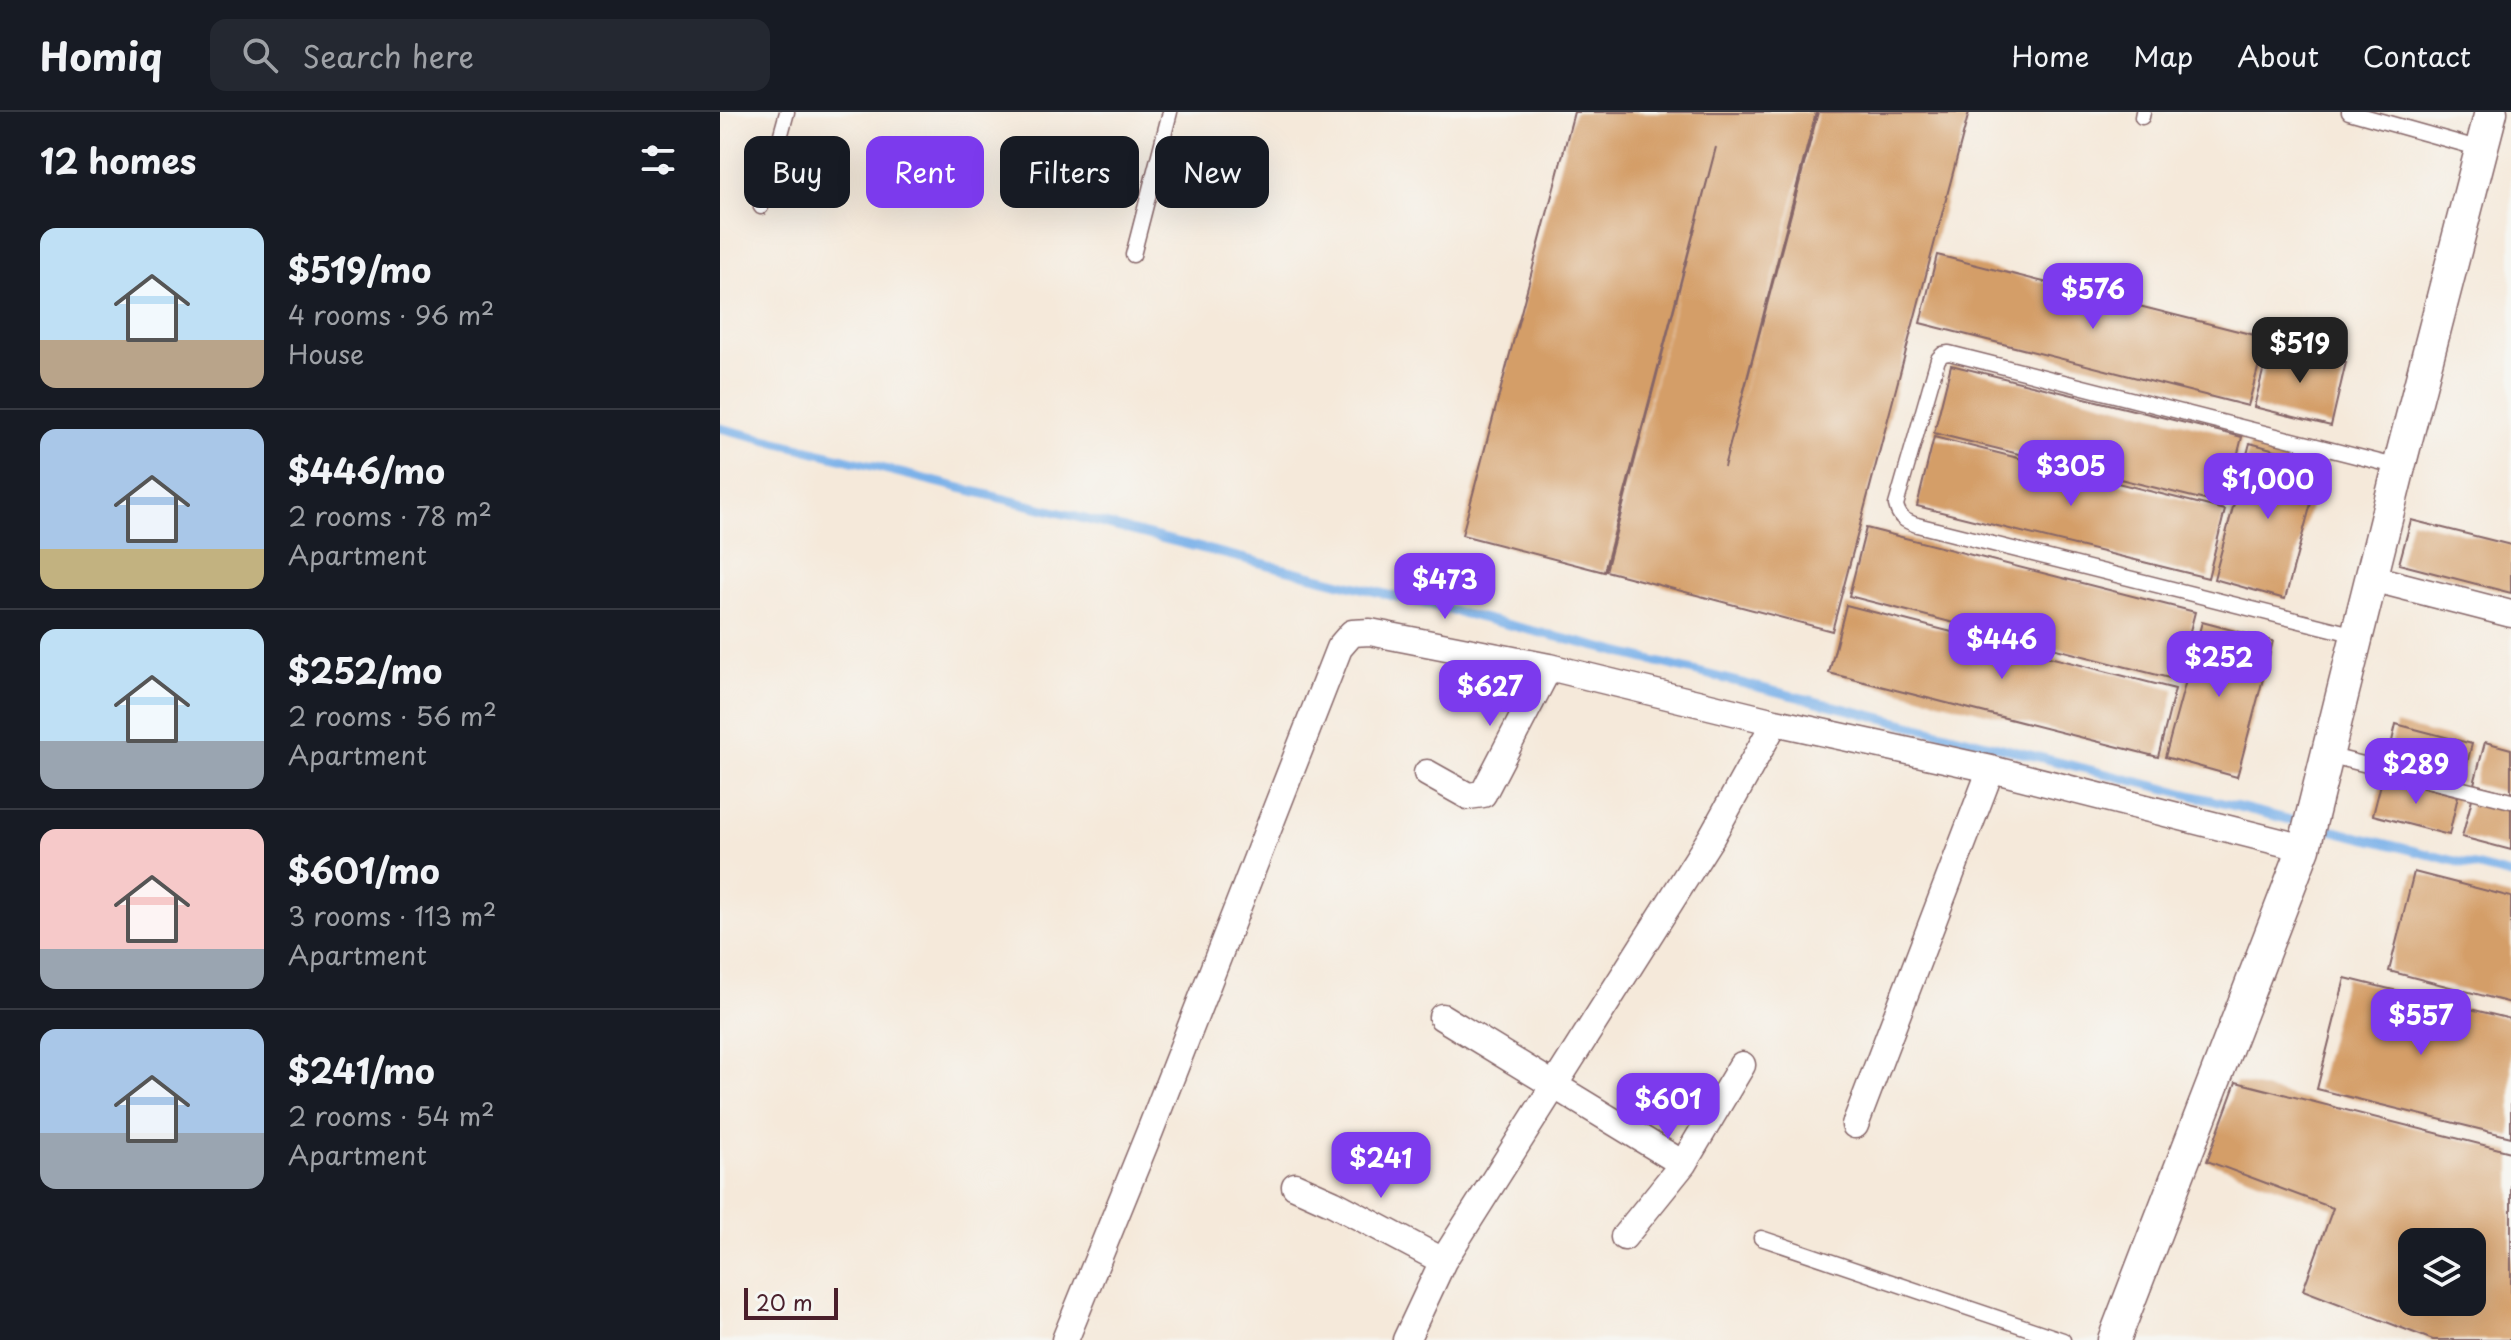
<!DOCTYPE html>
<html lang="en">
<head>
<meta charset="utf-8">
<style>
	:root { --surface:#171b24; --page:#242831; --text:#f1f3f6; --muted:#9ea1a6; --line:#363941; --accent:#7c3aed }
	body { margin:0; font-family:"Playpen Sans",sans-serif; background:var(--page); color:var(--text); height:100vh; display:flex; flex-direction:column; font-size:30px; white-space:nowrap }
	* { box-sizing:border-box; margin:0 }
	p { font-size:26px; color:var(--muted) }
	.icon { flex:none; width:44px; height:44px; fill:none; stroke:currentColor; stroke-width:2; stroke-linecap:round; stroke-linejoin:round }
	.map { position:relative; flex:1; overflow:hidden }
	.details { display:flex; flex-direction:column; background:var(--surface); width:720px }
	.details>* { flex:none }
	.guide { position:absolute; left:24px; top:24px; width:760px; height:72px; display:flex; gap:16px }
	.controls { position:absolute; left:1678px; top:1116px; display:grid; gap:16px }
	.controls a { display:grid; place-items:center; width:88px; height:88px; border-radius:16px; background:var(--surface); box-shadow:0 8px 32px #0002; font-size:40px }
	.scale { position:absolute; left:24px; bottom:20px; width:94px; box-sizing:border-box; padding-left:8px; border:4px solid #4a1f2b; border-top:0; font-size:22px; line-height:28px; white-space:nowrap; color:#4a1f2b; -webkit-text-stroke:6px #f6f6f2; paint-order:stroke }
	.price { position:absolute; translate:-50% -68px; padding:0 18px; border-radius:16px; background:var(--accent); color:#fff; font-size:26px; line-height:52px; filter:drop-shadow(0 2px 4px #0008) }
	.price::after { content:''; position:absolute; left:50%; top:48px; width:24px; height:18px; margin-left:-12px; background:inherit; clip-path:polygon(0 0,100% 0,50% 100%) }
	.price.current { background:#222; color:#fff }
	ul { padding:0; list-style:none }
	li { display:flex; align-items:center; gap:24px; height:200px; padding:0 40px }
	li+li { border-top:2px solid var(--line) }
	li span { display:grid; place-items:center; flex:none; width:224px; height:160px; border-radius:16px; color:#555 }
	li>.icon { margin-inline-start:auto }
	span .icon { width:96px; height:96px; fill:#fffc; stroke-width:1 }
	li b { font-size:34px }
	h2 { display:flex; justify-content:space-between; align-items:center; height:96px; padding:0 40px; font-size:34px }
	.chip { padding:0 28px; border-radius:16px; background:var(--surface); box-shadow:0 8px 32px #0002; font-size:28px; line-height:72px }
	.chip.current { background:var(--accent); color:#fff }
	header { display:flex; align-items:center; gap:48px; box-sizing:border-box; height:112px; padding:0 40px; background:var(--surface); border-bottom:2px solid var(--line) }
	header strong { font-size:38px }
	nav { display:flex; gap:44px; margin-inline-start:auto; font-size:28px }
	.search { width:560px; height:72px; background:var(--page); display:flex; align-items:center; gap:20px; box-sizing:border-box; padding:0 28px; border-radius:16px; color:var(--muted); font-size:30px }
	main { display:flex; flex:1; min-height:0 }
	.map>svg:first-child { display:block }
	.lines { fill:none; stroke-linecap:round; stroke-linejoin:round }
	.stream { stroke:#7ab1e9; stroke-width:9 }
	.building { fill:#d49e67; fill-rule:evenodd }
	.service-casing { stroke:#866668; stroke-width:17 }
	.minor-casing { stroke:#866668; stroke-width:29 }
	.tertiary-casing { stroke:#866668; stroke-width:35 }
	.service { stroke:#fff; stroke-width:14 }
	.minor { stroke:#fff; stroke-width:26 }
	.tertiary { stroke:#fff; stroke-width:32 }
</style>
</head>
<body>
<header>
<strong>Homiq</strong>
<div class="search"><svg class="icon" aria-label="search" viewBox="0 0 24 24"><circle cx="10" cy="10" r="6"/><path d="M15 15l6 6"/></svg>Search here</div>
<nav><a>Home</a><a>Map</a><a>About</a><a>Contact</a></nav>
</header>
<main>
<section class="details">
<h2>12 homes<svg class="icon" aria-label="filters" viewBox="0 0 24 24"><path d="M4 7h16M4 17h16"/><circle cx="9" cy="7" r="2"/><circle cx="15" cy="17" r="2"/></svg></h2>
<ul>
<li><span style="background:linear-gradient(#bfe0f5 70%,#b9a48a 0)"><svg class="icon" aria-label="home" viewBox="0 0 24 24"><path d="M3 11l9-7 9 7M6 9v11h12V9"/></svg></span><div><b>$519/mo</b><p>4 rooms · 96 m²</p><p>House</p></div></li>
<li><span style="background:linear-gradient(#a9c7e8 75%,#c2b280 0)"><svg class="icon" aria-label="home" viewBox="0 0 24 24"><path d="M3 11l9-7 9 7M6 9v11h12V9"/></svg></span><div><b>$446/mo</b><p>2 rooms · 78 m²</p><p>Apartment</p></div></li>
<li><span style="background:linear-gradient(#bfe0f5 70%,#9aa5b1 0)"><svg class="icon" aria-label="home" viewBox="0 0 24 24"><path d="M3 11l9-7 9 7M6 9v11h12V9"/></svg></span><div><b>$252/mo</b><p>2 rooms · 56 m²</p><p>Apartment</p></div></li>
<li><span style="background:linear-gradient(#f6c9c9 75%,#9aa5b1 0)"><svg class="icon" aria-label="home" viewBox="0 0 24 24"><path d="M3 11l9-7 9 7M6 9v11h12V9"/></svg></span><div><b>$601/mo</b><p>3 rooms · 113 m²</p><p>Apartment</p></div></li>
<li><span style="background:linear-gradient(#a9c7e8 65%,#9aa5b1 0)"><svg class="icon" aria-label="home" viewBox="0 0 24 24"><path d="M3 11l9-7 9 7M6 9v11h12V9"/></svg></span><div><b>$241/mo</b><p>2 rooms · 54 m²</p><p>Apartment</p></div></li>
</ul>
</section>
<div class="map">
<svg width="1791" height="1228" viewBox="0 0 1791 1228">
	<rect width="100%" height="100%" fill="#f6f6f2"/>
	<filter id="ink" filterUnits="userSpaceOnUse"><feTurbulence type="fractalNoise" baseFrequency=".0125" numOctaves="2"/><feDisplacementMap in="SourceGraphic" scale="16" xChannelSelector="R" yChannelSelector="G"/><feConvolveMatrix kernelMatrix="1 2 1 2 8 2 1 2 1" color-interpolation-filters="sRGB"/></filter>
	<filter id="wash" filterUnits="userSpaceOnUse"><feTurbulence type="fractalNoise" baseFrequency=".006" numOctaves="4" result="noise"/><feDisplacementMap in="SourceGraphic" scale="32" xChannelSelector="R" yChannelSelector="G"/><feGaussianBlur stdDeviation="1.8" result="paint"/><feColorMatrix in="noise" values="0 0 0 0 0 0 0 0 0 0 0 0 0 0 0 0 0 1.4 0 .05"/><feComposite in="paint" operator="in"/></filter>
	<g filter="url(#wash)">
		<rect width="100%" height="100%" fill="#f5e9da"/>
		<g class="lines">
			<path class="stream" d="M0 316 1791 763"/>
		</g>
		<g id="blocks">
			<path class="building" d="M854 0H1096L1004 355 1098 0H1249L1112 519 886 459 996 35 884 460 742 423Z
				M1217 143 1546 226 1528 294 1200 211Z
				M1550 231 1626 250 1611 314 1534 295Z
				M1231 253 1522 325 1505 393 1214 321Z
				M1214 325 1505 398 1488 466 1197 394Z
				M1530 331 1602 351 1565 487 1494 467Z
				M1691 408 1791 433V481L1679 452Z
				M1146 416 1475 500 1457 568 1129 484Z
				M1126 493 1455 577 1438 645 1109 561Z
				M1482 510 1553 529 1517 665 1445 645Z
				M1676 612 1752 632 1742 671 1667 651Z
				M1765 630 1791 637V682L1754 672Z
				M1663 664 1738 684 1729 723 1653 703Z
				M1753 683 1791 693V738L1742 725Z
				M1694 760 1791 785V891L1669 859Z
				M1625 866 1791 907V1025L1597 977Z
				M1516 970 1791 1040V1228H1713L1583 1178 1613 1096 1487 1049ZM1692 1130H1752V1190H1692Z"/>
		</g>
	</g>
	<g filter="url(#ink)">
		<use href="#blocks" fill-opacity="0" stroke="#866668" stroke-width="2"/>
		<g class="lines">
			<g class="service-casing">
				<path id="service" d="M1629 0 1761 37
					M1422 5 1423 0
					M41 95 67 0
					M413 143 450 0
					M1636 523 1197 413C1185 409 1179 406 1176 393L1218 247 1223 242 1229 241 1679 355
					M1607 643 1791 689
					M1041 1126 1343 1228"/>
			</g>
			<g class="minor-casing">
				<path id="minor" d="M1651 466 1791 502
					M707 661 748 684 763 682 829 555
					M722 905 963 1052
					M1135 1013 1271 657
					M575 1074 613 1091 723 1149
					M904 1125 963 1052 1022 953
					M345 1228 430 1019 619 536 632 521 650 520 829 555 1055 610 1271 657 1584 736
					M686 1228 723 1149 992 724 1055 610"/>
			</g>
			<g class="tertiary-casing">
				<path id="tertiary" d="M1394 1228 1584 736 1679 355 1771 0"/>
			</g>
			<use href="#service" class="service"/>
			<use href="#minor" class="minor"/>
			<use href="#tertiary" class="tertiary"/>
		</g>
	</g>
</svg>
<div class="controls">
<a><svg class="icon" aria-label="layers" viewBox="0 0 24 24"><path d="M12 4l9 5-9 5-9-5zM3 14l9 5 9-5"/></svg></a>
</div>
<div class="scale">20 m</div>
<b class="price" style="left:1373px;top:219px">$576</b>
<b class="price current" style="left:1580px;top:273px">$519</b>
<b class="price" style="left:1351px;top:396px">$305</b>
<b class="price" style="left:1548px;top:409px">$1,000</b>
<b class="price" style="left:725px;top:509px">$473</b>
<b class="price" style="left:1282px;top:569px">$446</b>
<b class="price" style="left:1499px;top:587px">$252</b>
<b class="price" style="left:770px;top:616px">$627</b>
<b class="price" style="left:1696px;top:694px">$289</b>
<b class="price" style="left:1701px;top:945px">$557</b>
<b class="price" style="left:948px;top:1029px">$601</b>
<b class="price" style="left:661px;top:1088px">$241</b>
<div class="guide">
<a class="chip">Buy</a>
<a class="chip current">Rent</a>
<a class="chip">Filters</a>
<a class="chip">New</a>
</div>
</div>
</main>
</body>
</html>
